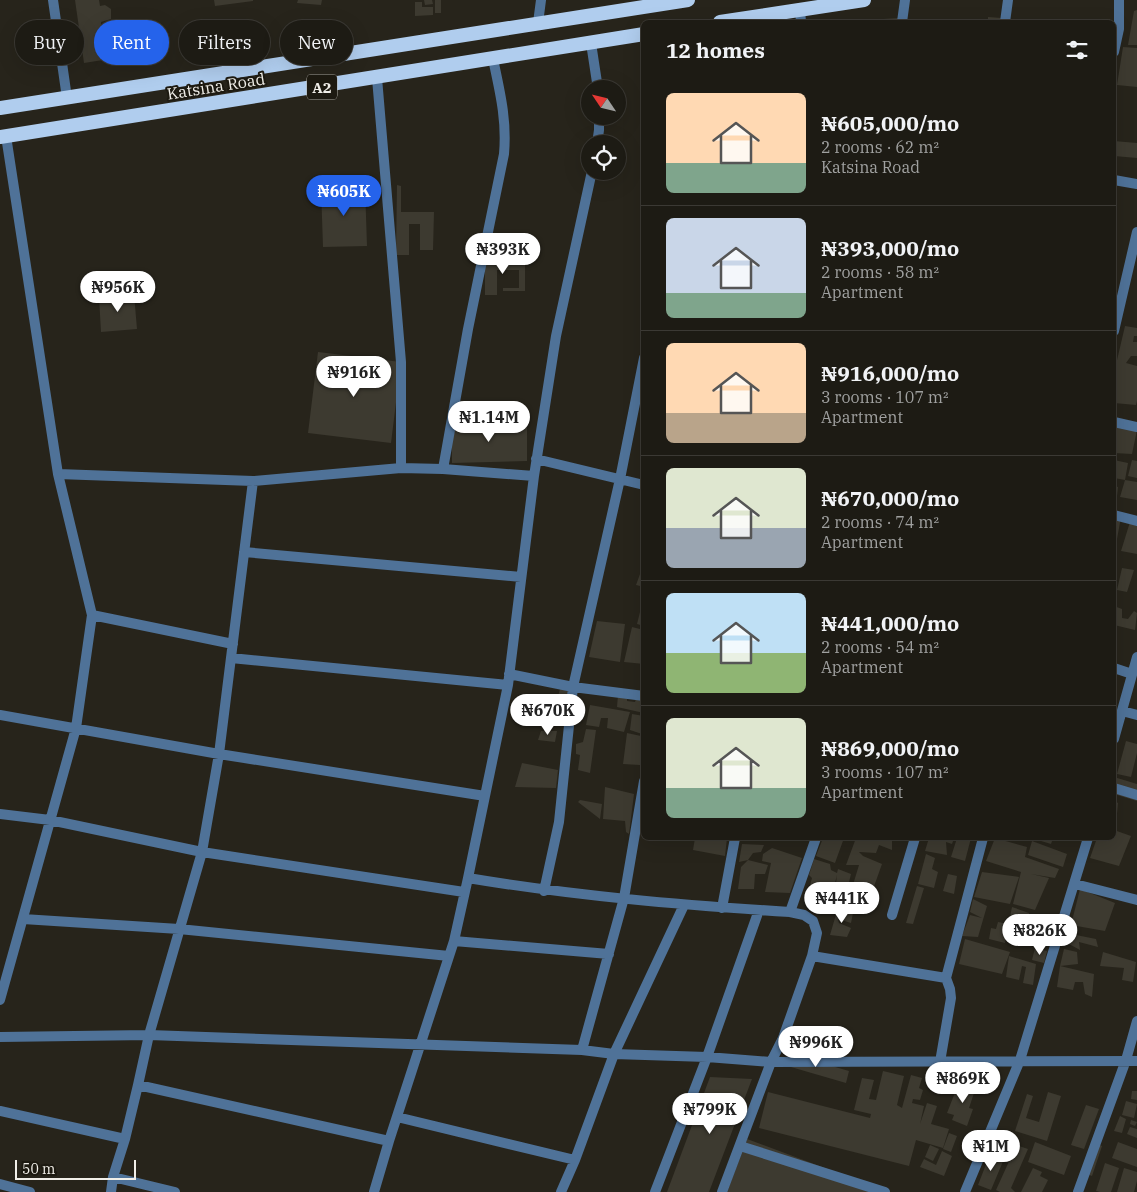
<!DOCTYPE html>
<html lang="en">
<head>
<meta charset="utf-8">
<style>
	:root { --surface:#1d1b14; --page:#25241d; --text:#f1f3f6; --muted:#a0a1a0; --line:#3b3934; --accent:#2563eb }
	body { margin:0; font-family:"IBM Plex Serif",serif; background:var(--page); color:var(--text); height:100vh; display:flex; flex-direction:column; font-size:19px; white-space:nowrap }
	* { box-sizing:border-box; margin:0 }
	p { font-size:16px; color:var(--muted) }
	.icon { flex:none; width:28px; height:28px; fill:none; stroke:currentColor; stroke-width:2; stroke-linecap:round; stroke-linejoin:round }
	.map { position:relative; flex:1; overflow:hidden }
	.details { position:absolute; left:641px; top:20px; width:475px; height:820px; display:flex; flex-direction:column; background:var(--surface); border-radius:8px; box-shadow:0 5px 20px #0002,0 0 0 1px var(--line) }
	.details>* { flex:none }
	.banner { position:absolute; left:15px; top:20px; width:475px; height:45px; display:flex; gap:10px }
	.needle { width:32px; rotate:305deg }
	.buttons { position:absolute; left:581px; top:80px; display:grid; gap:10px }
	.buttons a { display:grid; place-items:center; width:45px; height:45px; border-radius:50%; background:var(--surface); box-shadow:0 5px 20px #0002,0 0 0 1px var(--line); font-size:25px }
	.scale { position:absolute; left:15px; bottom:12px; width:121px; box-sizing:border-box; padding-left:5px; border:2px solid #f1efe9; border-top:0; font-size:14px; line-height:18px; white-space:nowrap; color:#f1efe9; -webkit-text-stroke:4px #1d1a11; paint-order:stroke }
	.price { position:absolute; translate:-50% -42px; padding:0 11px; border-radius:18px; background:#fff; color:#222; font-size:16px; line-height:32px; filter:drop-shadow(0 1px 2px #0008) }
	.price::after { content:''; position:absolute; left:50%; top:30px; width:15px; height:11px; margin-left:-8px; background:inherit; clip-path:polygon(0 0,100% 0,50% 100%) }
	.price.current { background:var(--accent); color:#fff }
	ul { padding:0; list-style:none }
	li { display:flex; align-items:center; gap:15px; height:125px; padding:0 25px }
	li+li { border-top:1px solid var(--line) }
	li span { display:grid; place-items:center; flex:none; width:140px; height:100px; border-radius:8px; color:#555 }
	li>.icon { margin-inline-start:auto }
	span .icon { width:60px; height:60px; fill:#fffc; stroke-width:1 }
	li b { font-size:21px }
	h2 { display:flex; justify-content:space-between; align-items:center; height:60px; padding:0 25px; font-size:21px }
	.tag { padding:0 18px; border-radius:22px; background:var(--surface); box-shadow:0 5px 20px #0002,0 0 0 1px var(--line); font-size:18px; line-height:45px }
	.tag.current { background:var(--accent); color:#fff }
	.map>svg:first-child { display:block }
	.building { fill:#3d3a30 }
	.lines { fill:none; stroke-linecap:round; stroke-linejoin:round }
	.minor { stroke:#4f7298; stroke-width:10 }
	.trunk { stroke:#b0cdee; stroke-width:14 }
	.labels { text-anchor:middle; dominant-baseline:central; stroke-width:4; stroke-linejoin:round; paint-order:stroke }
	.shield { fill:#1d1a11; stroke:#b1afa8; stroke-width:1 }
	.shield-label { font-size:15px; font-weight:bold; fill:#f1efe9 }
	.street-label { font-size:16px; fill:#f1efe9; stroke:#1d1a11 }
</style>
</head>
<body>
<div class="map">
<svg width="1137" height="1192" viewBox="0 0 1137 1192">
	<rect width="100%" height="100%" fill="#27241b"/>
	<path class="building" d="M75 0H99L100 6 105 5 111 9V19L101 22V28L111 29 118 27 122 57 84 63Z
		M214 0H253V1L215 6Z
		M298 0H322L321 5 297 3Z
		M424 0H432L433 4 425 5Z
		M435 0H441V13H435Z
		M415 2H422V7H433V15L415 16Z
		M1137 10V45H1128L1134 11Z
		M988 17 1002 18V22H988Z
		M899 18V22H883V19Z
		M1110 19V22H1093Z
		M1123 47 1137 48V87L1117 85Z
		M1114 141 1137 143V158L1114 156Z
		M397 185 401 186V212H434L433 250H420V224H409V255H396Z
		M365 186 367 246 323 247 321 188Z
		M485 260H525V291H503V288H519V270H497V295H485Z
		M134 294 137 329 101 332 99 297Z
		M1125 326 1137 328V336H1134L1133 342H1137V356H1131L1126 363 1137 366V401L1136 405 1114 403V373Z
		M318 352 401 362 391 443 308 433Z
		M527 423V461L452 463V424Z
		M1114 425 1137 430 1132 454 1114 453Z
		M1114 460 1128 463 1125 480 1137 482V500L1120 497 1125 480 1114 478Z
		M1132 460 1137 461V478L1128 476Z
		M1114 486 1118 487 1117 496 1114 495Z
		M1114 515 1121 517 1115 550H1114Z
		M1130 522 1137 524V554L1121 551Z
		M644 563V587L636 585Z
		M1122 568 1134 570 1127 592 1117 590Z
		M643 600H644V626L637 624Z
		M1114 606 1122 609V618L1128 619 1134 611 1137 613 1135 630 1114 625Z
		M597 621 625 624 620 662 589 657Z
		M632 627 644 630V664L624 662Z
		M560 689 570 690 569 702 557 700Z
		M618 695 627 696V701L635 702 637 695 644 698V713L617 707Z
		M537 696 551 697V714L532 712Z
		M590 705 630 712 624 732 607 728 608 718H601L599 727 586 725Z
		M557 706H568V721L554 719Z
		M632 714 644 716 642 734 630 730Z
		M586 729 596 730 590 773 578 770 580 755 576 754V744L583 742Z
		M541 731H557L555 742 538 740Z
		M627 733 641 736 640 765 623 764Z
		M1126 741 1137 744V753L1131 777 1117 774Z
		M522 763 558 770 556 788 515 787Z
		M1114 777 1137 784V801L1114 794Z
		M605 787 634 794 629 834 626 832 625 821 603 819Z
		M580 800 602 804 600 819 578 802Z
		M1114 801 1118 803 1116 824H1114Z
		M1114 830 1131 836 1119 866 1090 858 1097 838H1114Z
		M695 838H727L725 856 693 850Z
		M823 838H844L835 863 816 856Z
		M856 838H892V850L879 845 876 853 859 852 863 856 882 864 872 892 860 890 858 899 864 910 847 905 848 888H852L859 865H846Z
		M929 838H954L952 844 946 842 947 855 925 851Z
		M957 838H971L965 861 951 857Z
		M995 838 1027 847 1025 857 1059 869 1055 878 1031 874 1049 878 1035 910 1013 904 1021 872 986 861Z
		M1031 838H1053L1051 844Z
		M1032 841 1067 854 1063 867 1028 855Z
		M742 844 764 845 761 852 753 853 748 860 739 862Z
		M772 848 802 858 790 893 765 892 771 863 762 861 763 854Z
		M926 854 935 858 932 869 938 872 934 888 918 884Z
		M814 859 830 864 831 870 837 873 838 869 851 874 845 899 834 898 837 875 833 891 823 890 822 896 808 893 812 878 809 875Z
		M748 860 768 865 765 874H755L754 889H738L741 867Z
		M982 872 1019 877 1010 904 974 897Z
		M948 874 957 876 954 894 943 891Z
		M917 886 924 888 913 924 906 923Z
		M1080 889 1115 903 1105 931 1071 925Z
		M973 899 987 906 978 937 962 936 970 915 982 918 970 912Z
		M1012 907 1029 913 1028 926 1009 922Z
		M837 911 853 913 851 923 838 919 839 923 851 928 847 937 830 935Z
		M998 922 1009 924 1005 943 989 939 991 928 996 929Z
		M1071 934 1096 939 1098 947 1079 942 1080 950 1069 944Z
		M965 939 1010 952 1002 974 959 964Z
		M1035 948 1047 951 1044 963 1032 960Z
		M1064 949 1077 952 1078 964 1060 966 1094 974 1092 997 1085 994 1083 982H1075L1073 990 1057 987 1060 966Z
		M1103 952 1136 962 1133 982 1122 980 1124 968 1100 966Z
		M1009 956 1036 964 1033 985 1023 983 1026 967 1022 966 1019 980 1006 977Z
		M787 1053 849 1071 846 1083 784 1065Z
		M953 1057 969 1060 965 1085 941 1081Z
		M883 1071 904 1076 897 1105 902 1108 911 1075 922 1078 919 1088 923 1090 920 1100 913 1099 912 1103 924 1106 920 1124 927 1103 937 1106 931 1124 949 1129 943 1148 916 1140 909 1166 759 1128 768 1092 870 1118 871 1114 854 1110 862 1078 874 1080 869 1099 876 1100Z
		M710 1077 752 1079 709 1192H667Z
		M967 1083 981 1088 978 1094 974 1093 969 1108 973 1109 967 1126 952 1120 954 1115 947 1113 956 1090 965 1089Z
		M1132 1091H1137V1100L1131 1099Z
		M1048 1092 1061 1096 1047 1141 1015 1131 1027 1094 1033 1096 1026 1118 1039 1122Z
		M1126 1101 1137 1104 1134 1118 1122 1115Z
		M1086 1105 1099 1109 1084 1149 1071 1145Z
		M1120 1116 1126 1119 1122 1133 1114 1131Z
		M1131 1120 1137 1122 1135 1126 1130 1124Z
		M1130 1127 1137 1129V1138L1127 1134Z
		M949 1133 957 1136 951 1152 943 1149Z
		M747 1139 889 1192H727Z
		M1035 1142 1071 1156 1064 1175 1028 1162Z
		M1092 1142 1102 1146 1092 1176 1082 1172Z
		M1118 1142 1137 1149V1167L1112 1158Z
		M930 1145 939 1149 933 1161 925 1157Z
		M1011 1145 1015 1147 1016 1145 1028 1149 1011 1188 1015 1192H1000L996 1190 1011 1157 1006 1155Z
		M942 1151 952 1156 944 1176 920 1167 924 1159 936 1165Z
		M990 1154 1004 1159 991 1190 978 1185Z
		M1105 1163 1119 1168 1111 1192H1100L1096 1191Z
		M1033 1168 1042 1172 1040 1176 1048 1180 1042 1192H1021Z
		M1124 1168 1137 1172V1181L1134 1192H1117Z"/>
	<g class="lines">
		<path class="minor" d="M53 0 67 98
			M800 10 801 22
			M902 22 905 0
			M1005 22 1008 0
			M538 23 541 0
			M591 43 598 89
			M1114 52 1119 29V0
			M377 78 401 362V468
			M597 144 599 130V116
			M1114 180 1137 184
			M1114 331 1137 232
			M1114 422 1137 427
			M536 459 644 485
			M443 469 468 329 504 154C507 120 500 92 493 59
			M58 474 253 481 401 468 443 469 534 476
			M1114 515 1137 521
			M244 552 521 577
			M92 615 233 644
			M231 658 508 685
			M1114 668 1132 674
			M509 674 573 687 644 696
			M1122 711 1137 715
			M0 715 219 754 485 796
			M1114 739 1137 657
			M1114 788 1137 795
			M0 814 50 820 202 852 464 892
			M468 878C575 896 682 905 790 912L816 838
			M1075 884 1137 900
			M544 891 559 822 573 687 620 479 644 358
			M722 908 735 838
			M892 915 915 838
			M23 919 179 929 449 956
			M454 941 609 954
			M812 956 946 978
			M0 1000 76 728 92 615 58 474 6 136
			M0 1037 149 1035 582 1050 614 1054 707 1057 771 1062 1137 1061
			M582 1050 624 898 644 781
			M940 1062 951 998 950 989 946 978 983 838
			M138 1085 389 1141
			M0 1111 125 1139
			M397 1117 575 1160
			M740 1146 885 1192
			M113 1177 175 1192
			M0 1184 30 1192
			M111 1192 113 1177 125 1139 138 1085 149 1035 202 852 219 754 253 481
			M374 1192 389 1141 454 941 468 878 508 685 534 476 556 336 592 171
			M561 1192 575 1160 614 1054 684 905
			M655 1192 707 1057 759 910
			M722 1192 771 1062 783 1038 812 956 817 933 813 921 804 915 790 912
			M965 1192 1020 1060 1088 838
			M1078 1192 1126 1060 1137 1021"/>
		<path class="trunk" d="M720 22 864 0
			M0 108 688 0
			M0 137 644 34"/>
	</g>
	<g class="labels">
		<rect class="shield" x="307" y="74.5" width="30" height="25" rx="4"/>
		<g class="shield-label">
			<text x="322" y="87">A2</text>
		</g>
		<g class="street-label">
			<text transform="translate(216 86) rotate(-9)">Katsina Road</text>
		</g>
	</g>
</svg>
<div class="buttons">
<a><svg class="needle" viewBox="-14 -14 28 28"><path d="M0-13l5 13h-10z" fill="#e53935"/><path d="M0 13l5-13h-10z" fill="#a0a1a0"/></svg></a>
<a><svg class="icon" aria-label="locate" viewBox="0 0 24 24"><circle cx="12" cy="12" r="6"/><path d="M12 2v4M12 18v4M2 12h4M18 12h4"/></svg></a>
</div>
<div class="scale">50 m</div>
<b class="price current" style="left:344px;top:217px">₦605K</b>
<b class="price" style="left:503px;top:275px">₦393K</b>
<b class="price" style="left:118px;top:313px">₦956K</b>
<b class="price" style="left:354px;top:398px">₦916K</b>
<b class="price" style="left:489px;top:443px">₦1.14M</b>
<b class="price" style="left:548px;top:736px">₦670K</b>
<b class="price" style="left:842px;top:924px">₦441K</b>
<b class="price" style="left:1040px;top:956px">₦826K</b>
<b class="price" style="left:816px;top:1068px">₦996K</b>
<b class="price" style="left:963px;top:1104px">₦869K</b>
<b class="price" style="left:710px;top:1135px">₦799K</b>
<b class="price" style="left:991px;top:1172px">₦1M</b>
<div class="banner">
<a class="tag">Buy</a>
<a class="tag current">Rent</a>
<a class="tag">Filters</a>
<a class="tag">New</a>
</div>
<section class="details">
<h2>12 homes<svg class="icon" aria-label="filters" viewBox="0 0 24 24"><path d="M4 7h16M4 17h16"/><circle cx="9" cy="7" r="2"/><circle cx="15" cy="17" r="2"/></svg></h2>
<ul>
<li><span style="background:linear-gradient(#ffd9b3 70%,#7fa58c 0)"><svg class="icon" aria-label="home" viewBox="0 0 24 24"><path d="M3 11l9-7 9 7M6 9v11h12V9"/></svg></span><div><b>₦605,000/mo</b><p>2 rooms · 62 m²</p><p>Katsina Road</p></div></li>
<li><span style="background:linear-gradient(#c9d6e8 75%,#7fa58c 0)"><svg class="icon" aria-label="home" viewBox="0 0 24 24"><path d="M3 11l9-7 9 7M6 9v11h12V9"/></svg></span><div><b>₦393,000/mo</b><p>2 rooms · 58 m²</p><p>Apartment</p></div></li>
<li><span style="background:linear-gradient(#ffd9b3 70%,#b9a48a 0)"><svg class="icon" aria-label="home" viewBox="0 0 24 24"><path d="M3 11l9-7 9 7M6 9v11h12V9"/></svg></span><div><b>₦916,000/mo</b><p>3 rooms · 107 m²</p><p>Apartment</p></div></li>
<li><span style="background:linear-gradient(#dfe7d0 60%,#9aa5b1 0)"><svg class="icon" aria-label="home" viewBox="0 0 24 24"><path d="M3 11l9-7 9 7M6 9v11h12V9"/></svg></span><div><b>₦670,000/mo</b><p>2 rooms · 74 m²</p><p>Apartment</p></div></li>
<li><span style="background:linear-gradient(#bfe0f5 60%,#8fb573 0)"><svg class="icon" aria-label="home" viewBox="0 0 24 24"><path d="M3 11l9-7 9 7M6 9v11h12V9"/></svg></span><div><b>₦441,000/mo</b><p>2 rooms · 54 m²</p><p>Apartment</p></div></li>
<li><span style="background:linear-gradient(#dfe7d0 70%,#7fa58c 0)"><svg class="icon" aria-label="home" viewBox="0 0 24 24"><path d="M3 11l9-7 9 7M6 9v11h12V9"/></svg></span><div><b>₦869,000/mo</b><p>3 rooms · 107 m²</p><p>Apartment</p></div></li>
</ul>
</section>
</div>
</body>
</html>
